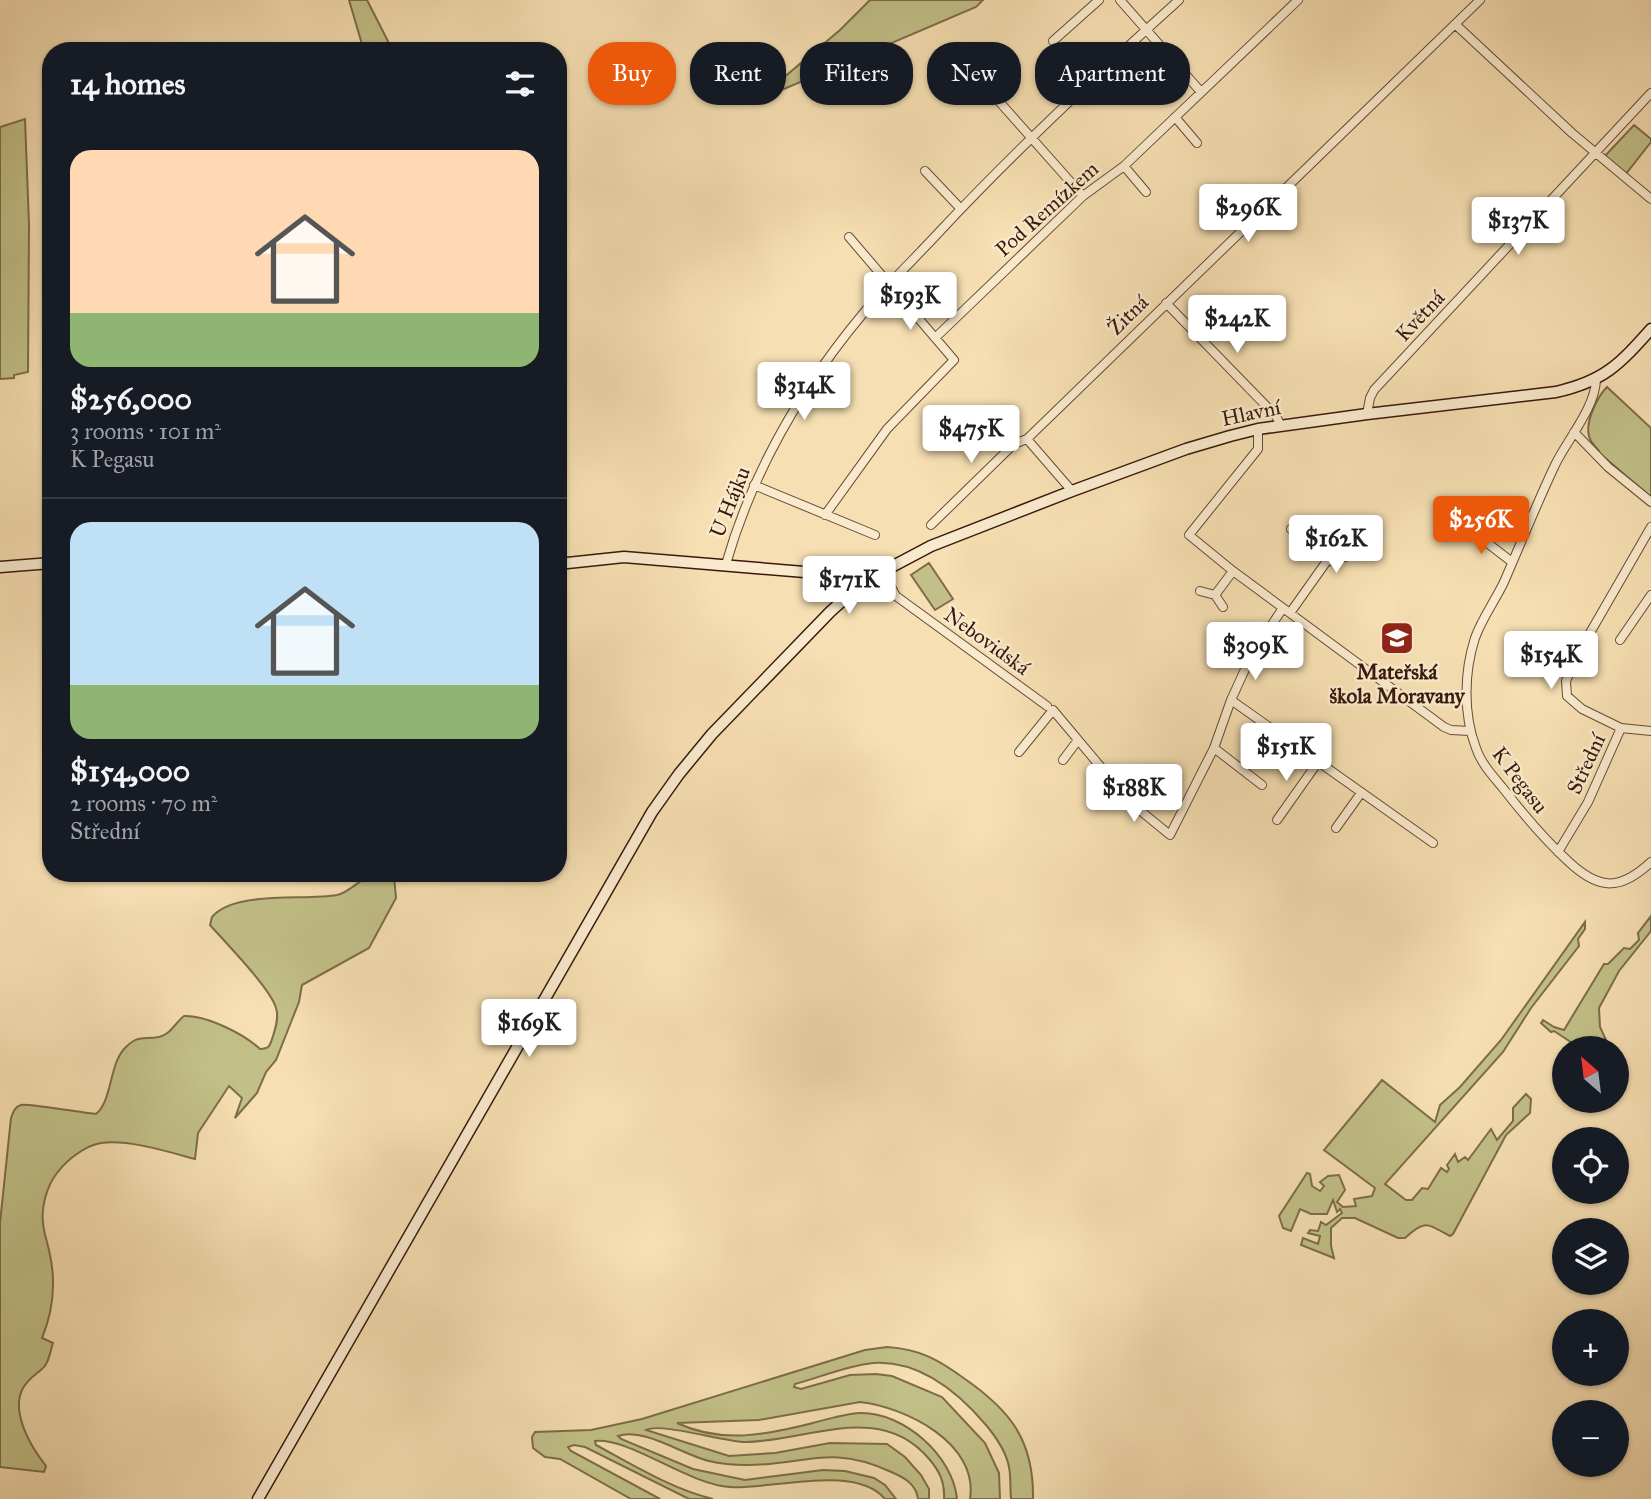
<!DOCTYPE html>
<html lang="en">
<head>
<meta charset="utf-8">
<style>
	:root { --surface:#171b24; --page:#242831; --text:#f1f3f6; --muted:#9ea1a6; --line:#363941; --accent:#ea580c }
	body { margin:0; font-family:"IM FELL Great Primer",serif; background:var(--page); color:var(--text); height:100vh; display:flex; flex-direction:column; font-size:26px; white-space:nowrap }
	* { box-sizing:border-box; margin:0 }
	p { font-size:23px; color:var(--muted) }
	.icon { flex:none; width:38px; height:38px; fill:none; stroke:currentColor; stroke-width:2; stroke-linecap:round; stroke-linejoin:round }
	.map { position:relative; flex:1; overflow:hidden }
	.details { position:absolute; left:42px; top:42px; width:525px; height:840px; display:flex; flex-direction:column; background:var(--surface); border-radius:28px; box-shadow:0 2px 5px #0004 }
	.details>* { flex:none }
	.hud { position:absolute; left:588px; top:42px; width:665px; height:63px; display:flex; gap:14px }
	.needle { width:46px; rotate:332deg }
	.controls { position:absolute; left:1552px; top:1036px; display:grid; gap:14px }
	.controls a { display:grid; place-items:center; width:77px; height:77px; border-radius:50%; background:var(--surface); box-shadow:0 2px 5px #0004; font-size:35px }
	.price { position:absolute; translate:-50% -60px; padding:0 16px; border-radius:7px; background:#fff; color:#222; font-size:23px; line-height:46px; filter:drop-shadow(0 2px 4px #0008) }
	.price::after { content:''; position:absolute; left:50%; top:42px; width:21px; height:16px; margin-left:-10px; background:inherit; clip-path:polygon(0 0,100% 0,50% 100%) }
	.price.on { background:var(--accent); color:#fff }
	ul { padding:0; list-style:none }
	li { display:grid; align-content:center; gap:14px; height:371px; padding:0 28px }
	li+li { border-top:2px solid var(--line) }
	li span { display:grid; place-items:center; height:217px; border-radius:21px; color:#555 }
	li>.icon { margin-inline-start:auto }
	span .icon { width:126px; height:126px; fill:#fffc; stroke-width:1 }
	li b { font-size:30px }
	h2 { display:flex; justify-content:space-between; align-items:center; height:84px; padding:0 28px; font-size:30px }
	.tag { padding:0 24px; border-radius:28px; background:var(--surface); box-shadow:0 2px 5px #0004; font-size:24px; line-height:63px }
	.tag.on { background:var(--accent); color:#fff }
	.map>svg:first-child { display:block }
	.green { fill:#c2c088; stroke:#7e6c4a; stroke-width:2 }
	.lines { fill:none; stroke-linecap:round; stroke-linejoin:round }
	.street-casing { stroke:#684a36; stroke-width:10 }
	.secondary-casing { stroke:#39190d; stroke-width:13 }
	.street { stroke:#f9eacd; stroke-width:8 }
	.secondary { stroke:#f9eacd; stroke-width:10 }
	.labels { text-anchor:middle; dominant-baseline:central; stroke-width:5; stroke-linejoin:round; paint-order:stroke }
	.street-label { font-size:21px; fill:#39190d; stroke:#f9eacd }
	.poi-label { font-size:21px; font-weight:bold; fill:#39190d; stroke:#f9eacd }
</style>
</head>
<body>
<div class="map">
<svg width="1651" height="1499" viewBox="0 0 1651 1499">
	<rect width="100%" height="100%" fill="#f6dfb2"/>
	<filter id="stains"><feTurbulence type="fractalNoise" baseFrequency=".00286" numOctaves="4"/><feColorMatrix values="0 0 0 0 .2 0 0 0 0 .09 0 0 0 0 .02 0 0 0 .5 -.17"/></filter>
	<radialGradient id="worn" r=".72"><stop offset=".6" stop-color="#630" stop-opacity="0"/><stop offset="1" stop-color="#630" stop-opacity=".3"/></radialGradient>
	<path class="green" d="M349 0H367L393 51H364Z
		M870 0H983L976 7 756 101 840 30Z
		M25 119 29 225 28 372 14 375V378L0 379V127Z
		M1634 125 1651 139V142L1625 175 1604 157Z
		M1607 387 1651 428V497L1598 452 1599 451C1596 447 1590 442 1589 436 1585 422 1597 397 1607 387Z
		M929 563 953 599 935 610 911 575Z
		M374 874 394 876 396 898 369 948 302 985 299 1002 276 1060 266 1072 257 1093 235 1118 242 1098 229 1086 198 1133 195 1159C169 1152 128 1139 101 1143 84 1146 67 1160 57 1173 47 1186 41 1206 43 1223 44 1234 48 1244 50 1255 56 1283 53 1311 42 1338L53 1343C50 1351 49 1364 42 1369 35 1375 28 1379 23 1388 10 1412 31 1447 46 1466L44 1472 0 1467V1223L11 1118C13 1113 14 1107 21 1105 26 1103 84 1113 96 1114 112 1101 109 1066 124 1049 138 1034 143 1040 159 1037 170 1035 176 1022 184 1016 206 1015 244 1034 260 1049 270 1049 270 1045 273 1036 276 1027 279 1017 276 1008 271 989 225 942 210 925L212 917C234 890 305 901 337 895 351 892 360 878 374 874Z
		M1651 916V931L1619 971 1599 1008 1600 1027 1606 1040 1597 1043 1594 1048H1580L1554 1031 1551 1032 1541 1023 1543 1020 1554 1027 1564 1030 1604 964H1608L1624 948 1630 949 1639 940 1638 933Z
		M1585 922V929L1578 939 1579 946 1531 1008 1503 1052 1385 1184 1406 1200H1412L1422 1188 1428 1189 1441 1168 1447 1172 1449 1169 1447 1165 1455 1154 1458 1162 1465 1157 1468 1160 1491 1129 1497 1140 1513 1121V1108L1526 1094 1531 1099 1530 1113 1506 1135 1453 1234 1450 1236C1427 1224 1425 1219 1405 1238H1398L1355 1218H1342L1331 1228V1246L1334 1258 1301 1245 1303 1238 1318 1244 1320 1236 1308 1233 1310 1230 1318 1231 1321 1222 1326 1225 1342 1213 1340 1209 1337 1212 1333 1200 1327 1214H1311L1300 1209 1291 1231 1283 1228 1279 1216 1307 1173 1310 1174 1312 1186 1320 1191 1324 1186 1320 1182 1328 1176 1339 1175 1345 1190 1337 1202 1343 1207 1356 1206 1354 1199 1372 1196 1375 1188 1324 1150 1382 1080 1435 1122 1440 1105 1460 1087 1501 1040Z
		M887 1347C920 1349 939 1360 965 1379 1011 1411 1034 1441 1033 1499H1011C1010 1489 1011 1477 1009 1467 1006 1451 996 1437 986 1425 958 1392 919 1360 873 1363 846 1366 821 1377 795 1384L794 1387 801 1389 850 1375 876 1374 892 1376 942 1397 985 1443 999 1473 1000 1499H970C979 1443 905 1407 860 1402L759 1420 677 1423C722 1444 766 1435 813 1423 828 1419 844 1414 860 1413 904 1412 953 1456 957 1499H944C945 1483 940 1472 930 1460 881 1400 809 1441 746 1442 724 1442 660 1422 646 1430L729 1456 775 1453 830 1443 887 1444 905 1457 921 1475 929 1489V1499H918C916 1483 903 1477 889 1471 830 1444 805 1465 747 1465 735 1465 721 1464 709 1461 683 1455 644 1427 618 1436L621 1439 693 1469 745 1480 823 1470 845 1471 874 1478 885 1485 896 1499H885C856 1463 771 1490 730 1487 689 1485 629 1437 595 1441L596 1445C633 1465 672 1489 713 1499H689L585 1447 574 1445 568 1447 571 1451 660 1499H631L560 1459 545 1457 533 1448 532 1437 535 1432 591 1430 642 1419 865 1350Z"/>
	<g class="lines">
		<g class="street-casing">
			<path id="street" d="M1120 0 1201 92
				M1455 24 1572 133 1651 199
				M1053 41 1099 0
				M996 98 1083 196
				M1175 117 1197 143
				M1124 166 1146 192
				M925 171 961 209
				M1166 303 1276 416 1281 426
				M935 338 1083 196 1124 166 1298 0
				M1596 380C1595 408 1567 440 1555 465 1537 503 1521 543 1504 582 1495 601 1482 618 1475 638 1464 672 1463 714 1476 748 1481 763 1492 775 1502 787 1523 814 1544 839 1569 862 1600 891 1621 890 1651 862
				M1367 414 1370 398 1374 390 1651 93
				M1258 429V449L1189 535 1233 571 1444 727 1451 730 1470 731
				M1574 432 1608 467 1651 502
				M754 485 875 535
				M1072 491 1027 439 1480 0
				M825 515 887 429 954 360 849 237
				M931 525 1014 444 1027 439
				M1468 528 1512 562
				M1329 558 1332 561 1351 555
				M726 564C753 470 803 385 866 310 890 282 917 256 942 229 1017 149 1097 74 1179 0
				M882 571 896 596 1047 706
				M1200 591 1215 595
				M1223 607 1215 595 1233 571
				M1290 613 1329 558 1291 529
				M1620 640 1651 595
				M1231 700 1433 843
				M1621 728 1651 731
				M1214 748 1262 785
				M1019 752 1053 710 1131 803 1170 835 1214 748 1231 700 1252 654 1283 608
				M1063 760 1078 740
				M1131 803 1148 784
				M1277 820 1318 762
				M1336 828 1361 793
				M1558 852 1588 802 1621 728 1582 709 1567 696 1566 681 1579 652 1651 527"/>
		</g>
		<g class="secondary-casing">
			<path id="secondary" d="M558 564 624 557 853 576 863 582
				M0 567 51 563
				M258 1499 652 812 679 774 712 734 830 612 863 582 931 546 1072 491 1186 449 1230 436 1258 429 1367 414 1556 392C1604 381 1619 365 1651 329"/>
		</g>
		<use href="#street" class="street"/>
		<use href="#secondary" class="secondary"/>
	</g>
	<defs>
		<g id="school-square" transform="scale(1.75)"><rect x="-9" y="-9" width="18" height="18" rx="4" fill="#8f2418" stroke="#f9eacd"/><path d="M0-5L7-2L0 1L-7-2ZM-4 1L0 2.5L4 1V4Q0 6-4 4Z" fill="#fff"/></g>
	</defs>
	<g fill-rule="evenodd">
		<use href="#school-square" x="1397" y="638"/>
	</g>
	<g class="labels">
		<g class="street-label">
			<text transform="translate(1047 209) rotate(-42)">Pod Remízkem</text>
			<text transform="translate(1128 315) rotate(-44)">Žitná</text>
			<text transform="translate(1420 316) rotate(-47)">Květná</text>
			<text transform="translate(1251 413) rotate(-12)">Hlavní</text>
			<text transform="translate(730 502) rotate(-68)">U Hájku</text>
			<text transform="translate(987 641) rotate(36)">Nebovidská</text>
			<text transform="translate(1586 764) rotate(-65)">Střední</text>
			<text transform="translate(1520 780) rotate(53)">K Pegasu</text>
		</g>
		<g class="poi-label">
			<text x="1397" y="672">Mateřská<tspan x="1397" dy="24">škola Moravany</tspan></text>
		</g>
	</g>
	<rect width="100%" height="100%" filter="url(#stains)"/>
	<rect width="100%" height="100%" fill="url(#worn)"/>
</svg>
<div class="controls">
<a><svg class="needle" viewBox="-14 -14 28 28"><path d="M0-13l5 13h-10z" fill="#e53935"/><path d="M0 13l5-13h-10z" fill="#9ea1a6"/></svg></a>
<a><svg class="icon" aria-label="locate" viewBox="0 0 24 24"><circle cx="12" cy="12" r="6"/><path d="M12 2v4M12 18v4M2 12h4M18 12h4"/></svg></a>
<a><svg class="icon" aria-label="layers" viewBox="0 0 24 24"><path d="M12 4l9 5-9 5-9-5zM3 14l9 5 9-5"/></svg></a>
<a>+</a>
<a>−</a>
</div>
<b class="price" style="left:1248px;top:244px">$296K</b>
<b class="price" style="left:1518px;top:257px">$137K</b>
<b class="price" style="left:910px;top:332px">$193K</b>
<b class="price" style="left:1237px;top:355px">$242K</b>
<b class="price" style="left:804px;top:422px">$314K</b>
<b class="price" style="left:971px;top:465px">$475K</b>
<b class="price on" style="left:1481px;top:556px">$256K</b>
<b class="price" style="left:1336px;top:575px">$162K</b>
<b class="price" style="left:849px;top:616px">$171K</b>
<b class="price" style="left:1255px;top:682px">$309K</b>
<b class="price" style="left:1551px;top:691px">$154K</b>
<b class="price" style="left:1286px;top:783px">$151K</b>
<b class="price" style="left:1134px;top:824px">$188K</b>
<b class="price" style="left:529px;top:1059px">$169K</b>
<div class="hud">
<a class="tag on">Buy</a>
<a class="tag">Rent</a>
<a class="tag">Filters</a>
<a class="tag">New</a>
<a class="tag">Apartment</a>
</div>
<section class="details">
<h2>14 homes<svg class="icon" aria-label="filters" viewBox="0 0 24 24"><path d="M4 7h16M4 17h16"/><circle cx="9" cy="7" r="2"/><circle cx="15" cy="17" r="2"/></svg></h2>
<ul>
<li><span style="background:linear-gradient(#ffd9b3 75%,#8fb573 0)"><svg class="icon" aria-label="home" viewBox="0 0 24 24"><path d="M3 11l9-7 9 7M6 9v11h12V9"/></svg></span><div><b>$256,000</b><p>3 rooms · 101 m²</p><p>K Pegasu</p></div></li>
<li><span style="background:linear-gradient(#bfe0f5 75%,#8fb573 0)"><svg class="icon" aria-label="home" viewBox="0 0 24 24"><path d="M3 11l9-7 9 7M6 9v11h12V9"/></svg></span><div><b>$154,000</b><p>2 rooms · 70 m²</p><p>Střední</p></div></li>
</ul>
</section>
</div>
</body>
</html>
